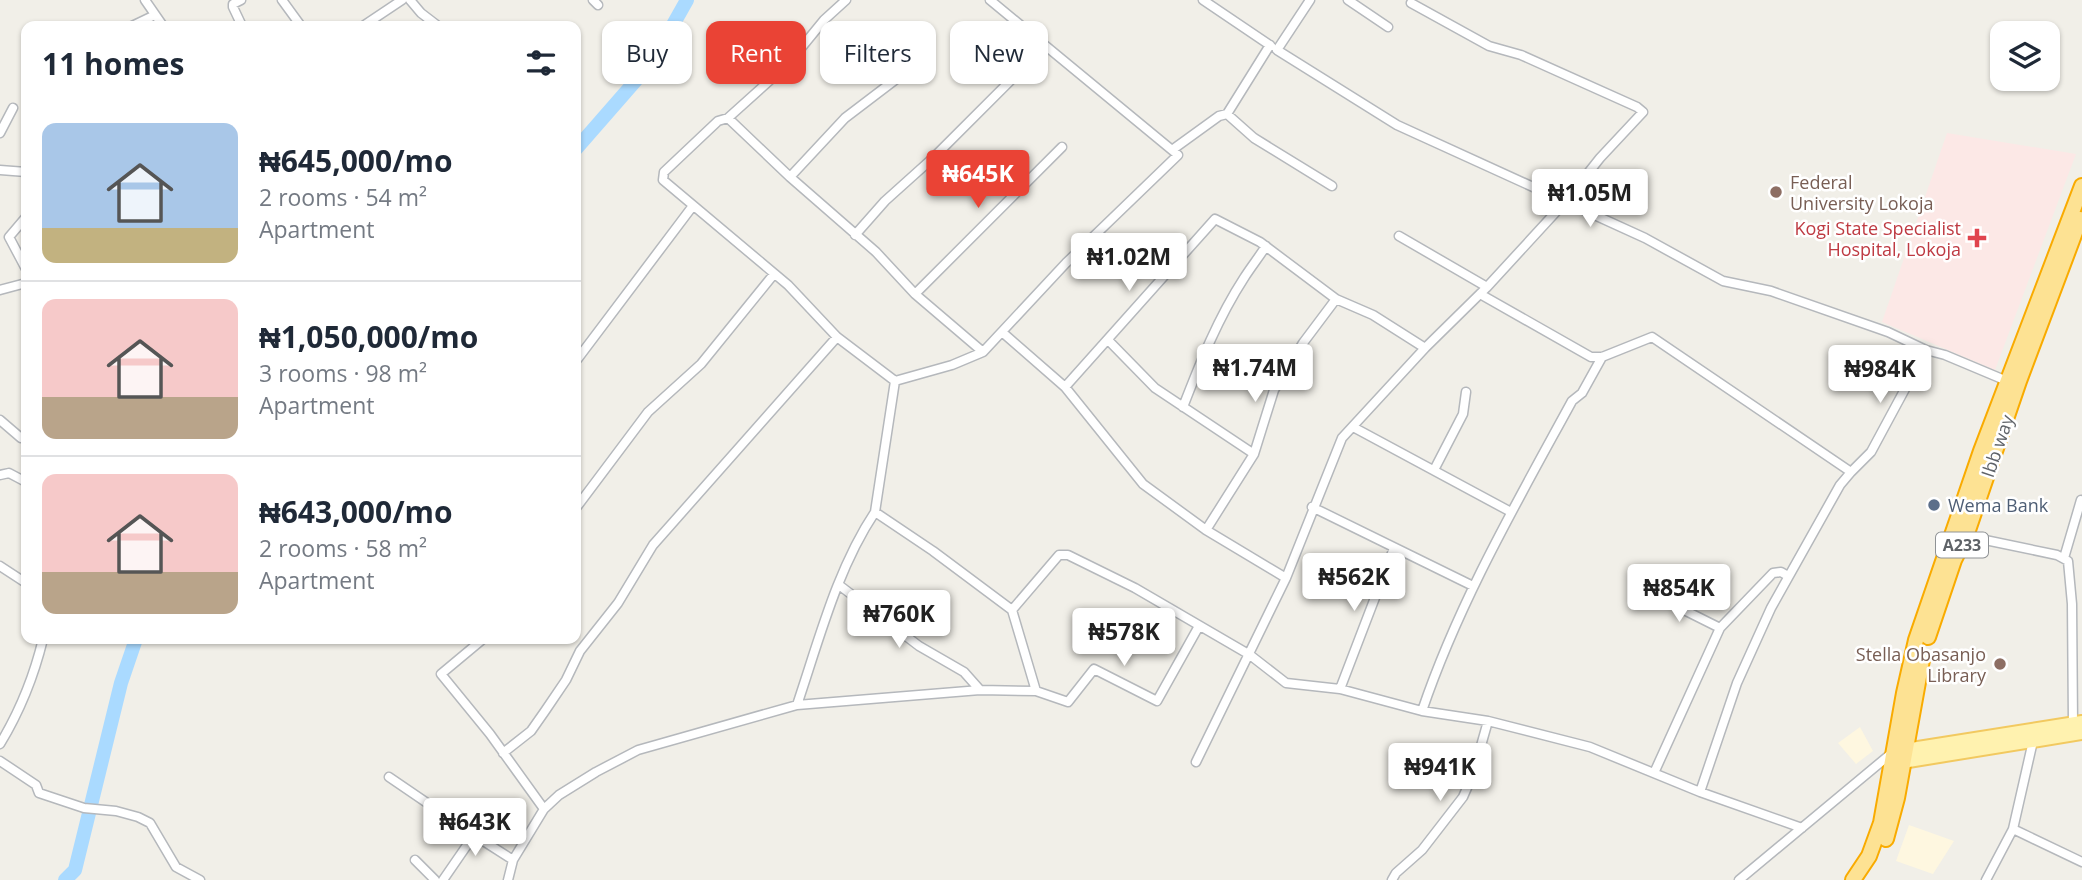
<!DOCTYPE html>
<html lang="en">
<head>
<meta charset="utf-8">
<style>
	:root { --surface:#fff; --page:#f6f6f7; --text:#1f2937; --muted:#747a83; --line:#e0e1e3; --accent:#ea4335 }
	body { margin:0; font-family:"Open Sans",sans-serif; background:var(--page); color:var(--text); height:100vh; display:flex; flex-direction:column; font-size:26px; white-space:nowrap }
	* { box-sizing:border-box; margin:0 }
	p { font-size:23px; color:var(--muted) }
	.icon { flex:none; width:38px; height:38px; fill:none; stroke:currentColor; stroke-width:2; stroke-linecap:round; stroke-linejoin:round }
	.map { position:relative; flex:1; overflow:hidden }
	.details { position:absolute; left:21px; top:21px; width:560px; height:623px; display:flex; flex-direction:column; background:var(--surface); border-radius:14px; box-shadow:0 2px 5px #0004 }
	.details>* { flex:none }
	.banner { position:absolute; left:602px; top:21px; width:665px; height:63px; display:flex; gap:14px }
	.fabs { position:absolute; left:1990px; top:21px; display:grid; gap:14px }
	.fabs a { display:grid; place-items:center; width:70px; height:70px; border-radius:14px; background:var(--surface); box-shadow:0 2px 5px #0004; font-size:35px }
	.price { position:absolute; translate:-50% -60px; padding:0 16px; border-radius:7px; background:#fff; color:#222; font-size:23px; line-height:46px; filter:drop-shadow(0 2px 4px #0008) }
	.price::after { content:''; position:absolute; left:50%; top:42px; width:21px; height:16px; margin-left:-10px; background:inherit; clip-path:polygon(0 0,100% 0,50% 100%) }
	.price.current { background:var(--accent); color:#fff }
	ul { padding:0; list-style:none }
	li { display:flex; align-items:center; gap:21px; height:175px; padding:0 21px }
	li+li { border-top:2px solid var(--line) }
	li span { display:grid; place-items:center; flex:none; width:196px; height:140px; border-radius:14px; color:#555 }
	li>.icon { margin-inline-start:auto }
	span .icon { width:84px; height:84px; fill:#fffc; stroke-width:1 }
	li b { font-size:30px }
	h2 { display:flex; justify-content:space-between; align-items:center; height:84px; padding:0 21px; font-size:30px }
	.pill { padding:0 24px; border-radius:14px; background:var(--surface); box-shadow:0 2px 5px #0004; font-size:24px; line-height:63px }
	.pill.current { background:var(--accent); color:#fff }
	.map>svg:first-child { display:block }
	.commercial { fill:#fef7e0 }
	.medical { fill:#fce8e6 }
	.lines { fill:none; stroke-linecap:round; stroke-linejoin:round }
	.river { stroke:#aadaff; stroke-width:14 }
	.street-casing { stroke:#b5b8bc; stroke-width:11 }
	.primary-casing { stroke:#f2c960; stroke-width:16 }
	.highway-casing { stroke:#f9ab00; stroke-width:18 }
	.street { stroke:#fff; stroke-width:8 }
	.primary { stroke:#fff2af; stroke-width:12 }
	.highway { stroke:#fde293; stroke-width:14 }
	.education-dot { fill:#8d6e63; stroke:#fff; stroke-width:2.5 }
	.health-dot { fill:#e0444e; stroke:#fff; stroke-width:2.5 }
	.service-dot { fill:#5c6f8a; stroke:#fff; stroke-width:2.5 }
	.labels { text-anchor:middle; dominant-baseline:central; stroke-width:5; stroke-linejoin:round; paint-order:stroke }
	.shield { fill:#fff; stroke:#8f9295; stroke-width:2 }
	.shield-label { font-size:16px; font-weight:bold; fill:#5f6368 }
	.education-label { font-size:18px; fill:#785e54; stroke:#fff; text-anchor:start }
	.health-label { font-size:18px; fill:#be3a42; stroke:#fff; text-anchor:end }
	.street-label { font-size:18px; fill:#5f6368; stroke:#fff }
	.service-label { font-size:18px; fill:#4e5e75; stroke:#fff; text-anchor:start }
</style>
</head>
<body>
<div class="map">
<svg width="2082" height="880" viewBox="0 0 2082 880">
	<rect width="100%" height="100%" fill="#f1efe8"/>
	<path class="commercial" d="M1860 727 1873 751 1856 764 1838 743Z
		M1909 825 1954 841 1933 874 1896 861Z"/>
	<path class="medical" d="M1947 133 2076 154 1995 370 1882 322Z"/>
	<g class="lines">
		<path class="river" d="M576 149 652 62 687 0
			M65 880 75 870 121 683 136 639"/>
		<g class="street-casing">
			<path id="street" d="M145 0 163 26
				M241 0 233 4V7L242 26
				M282 0 301 26
				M410 0 421 13 438 26
				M593 0 598 5
				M846 0 824 20 788 64 728 118 718 121 664 172 663 180 788 285 837 337 895 381
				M1203 0 1271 46
				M1310 0 1277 50 1397 125 1645 238 1723 281 1771 291 1888 332 1926 350 1945 355 2007 381
				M1348 0 1388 27
				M132 26 155 15
				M363 26 402 0
				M1227 114 1254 138 1332 186
				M728 118 790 177 876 252 915 294 983 352
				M0 133 13 108
				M1172 150 1219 116 1227 114 1270 45
				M0 170 26 172
				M790 177 845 118 912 67 928 62
				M26 217 9 237 26 269
				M855 235 885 201 934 157 1045 46
				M1399 236 1487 287
				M0 290 26 283
				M915 294 1062 147
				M1480 294 1591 357H1602L1652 337 1851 472 1840 485 1771 608 1737 683 1700 792
				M1002 332 1065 387 1143 484 1206 530 1286 578
				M1108 340 1155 388 1254 454
				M576 361 692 207
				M895 381 952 365 983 352 1066 263 1178 155 990 0
				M1065 387 1215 219 1260 242 1336 299 1373 315 1425 348
				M1183 407C1200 363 1218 318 1244 278 1251 267 1259 257 1266 246
				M0 420 21 438H26
				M1353 427 1511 512
				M1434 470 1463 414 1466 392
				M1851 472 1871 452 1926 350
				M0 475 9 473 26 482
				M1312 507 1473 586
				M576 508 648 412 701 364 774 274
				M1206 530 1254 454 1274 390 1303 343 1336 299
				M1966 536 2057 555 2068 561 2072 604 2073 724
				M2064 558 2081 500
				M0 566 26 583
				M839 585 919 646 964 672 980 690
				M1652 594 1720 628
				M1012 610 1059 555H1068L1135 588 1250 655 1286 683 1340 689 1422 711 1488 721 1590 747 1700 792 1802 828
				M483 639 441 674 490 734 544 809
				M1340 689 1394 548
				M1036 691 1068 702 1094 669 1157 701 1199 626
				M797 705C819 640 837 569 875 512L895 381
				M1422 711C1459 602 1517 502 1572 401L1582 393 1602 357
				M0 744C20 711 34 676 43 639
				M503 753 531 731 545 711 566 680 580 651 618 603 653 545 837 337
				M0 761 36 785 39 793 84 808 116 811 138 817 150 823 176 867 200 880
				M1196 762 1286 578 1342 438 1425 348 1487 287 1566 201 1600 158 1643 112 1637 107 1521 55 1489 46 1411 3
				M1654 773 1720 628 1773 573 1781 572 1788 576
				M389 777 474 835
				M2013 829 2082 862
				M415 860 435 880
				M443 880 474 835 513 860
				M508 880 513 860 544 809 559 795 596 772 638 750 797 705 980 690 1036 691 1012 610 933 551 875 512
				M1392 880 1396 873 1422 850 1463 797 1473 774 1488 721
				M1739 880 1893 752
				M1986 880 2013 829 2033 741"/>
		</g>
		<g class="primary-casing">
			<path id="primary" d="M1899 751 2082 722
				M1896 763 2082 733"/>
		</g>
		<g class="highway-casing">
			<path id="highway" d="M1928 637 1954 560 1966 536 2019 381 2080 219
				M1886 839 1897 798 1922 660
				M1853 880 1869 856 1881 823 1904 693 1916 640 1981 451 2082 186"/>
		</g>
		<use href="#street" class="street"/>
		<use href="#primary" class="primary"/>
		<use href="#highway" class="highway"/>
	</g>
	<g class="education-dot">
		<circle cx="1776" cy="192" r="7"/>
		<circle cx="2000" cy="664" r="7"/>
	</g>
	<path class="health-dot" d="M1973.5 227.5h7v7h7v7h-7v7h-7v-7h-7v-7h7z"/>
	<circle class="service-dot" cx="1934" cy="505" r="7"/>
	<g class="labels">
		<rect class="shield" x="1936" y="532.5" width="52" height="25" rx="5"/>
		<g class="shield-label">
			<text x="1962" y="545">A233</text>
		</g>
		<g class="education-label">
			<text x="1790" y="182">Federal<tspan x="1790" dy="21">University Lokoja</tspan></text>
			<text x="1986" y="654" text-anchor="end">Stella Obasanjo<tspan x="1986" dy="21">Library</tspan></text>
		</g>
		<g class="health-label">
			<text x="1961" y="228">Kogi State Specialist<tspan x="1961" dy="21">Hospital, Lokoja</tspan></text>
		</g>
		<g class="street-label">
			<text transform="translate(1997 446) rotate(-71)">Ibb way</text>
		</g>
		<g class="service-label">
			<text x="1948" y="505">Wema Bank</text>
		</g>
	</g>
</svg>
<div class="fabs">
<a><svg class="icon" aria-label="layers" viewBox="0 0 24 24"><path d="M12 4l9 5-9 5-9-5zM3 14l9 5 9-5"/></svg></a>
</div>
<b class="price current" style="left:978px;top:210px">₦645K</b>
<b class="price" style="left:1590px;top:229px">₦1.05M</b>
<b class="price" style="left:1129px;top:293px">₦1.02M</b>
<b class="price" style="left:1255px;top:404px">₦1.74M</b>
<b class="price" style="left:1880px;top:405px">₦984K</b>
<b class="price" style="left:1354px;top:613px">₦562K</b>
<b class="price" style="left:1679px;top:624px">₦854K</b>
<b class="price" style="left:899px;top:650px">₦760K</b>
<b class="price" style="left:1124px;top:668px">₦578K</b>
<b class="price" style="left:1440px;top:803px">₦941K</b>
<b class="price" style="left:475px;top:858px">₦643K</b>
<div class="banner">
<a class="pill">Buy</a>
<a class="pill current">Rent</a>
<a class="pill">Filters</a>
<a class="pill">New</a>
</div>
<section class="details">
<h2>11 homes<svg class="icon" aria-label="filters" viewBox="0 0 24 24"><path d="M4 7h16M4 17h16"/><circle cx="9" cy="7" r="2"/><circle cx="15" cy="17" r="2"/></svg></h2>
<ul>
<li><span style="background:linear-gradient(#a9c7e8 75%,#c2b280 0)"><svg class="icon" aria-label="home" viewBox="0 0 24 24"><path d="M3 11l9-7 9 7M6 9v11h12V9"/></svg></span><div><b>₦645,000/mo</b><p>2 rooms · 54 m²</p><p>Apartment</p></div></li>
<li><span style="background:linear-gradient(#f6c9c9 70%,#b9a48a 0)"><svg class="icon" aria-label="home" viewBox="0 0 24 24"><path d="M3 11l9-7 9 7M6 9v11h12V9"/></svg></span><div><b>₦1,050,000/mo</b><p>3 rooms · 98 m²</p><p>Apartment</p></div></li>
<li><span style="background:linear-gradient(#f6c9c9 70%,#b9a48a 0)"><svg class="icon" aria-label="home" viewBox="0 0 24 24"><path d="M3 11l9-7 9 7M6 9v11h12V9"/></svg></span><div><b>₦643,000/mo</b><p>2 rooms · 58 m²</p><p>Apartment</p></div></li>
</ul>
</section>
</div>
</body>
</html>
